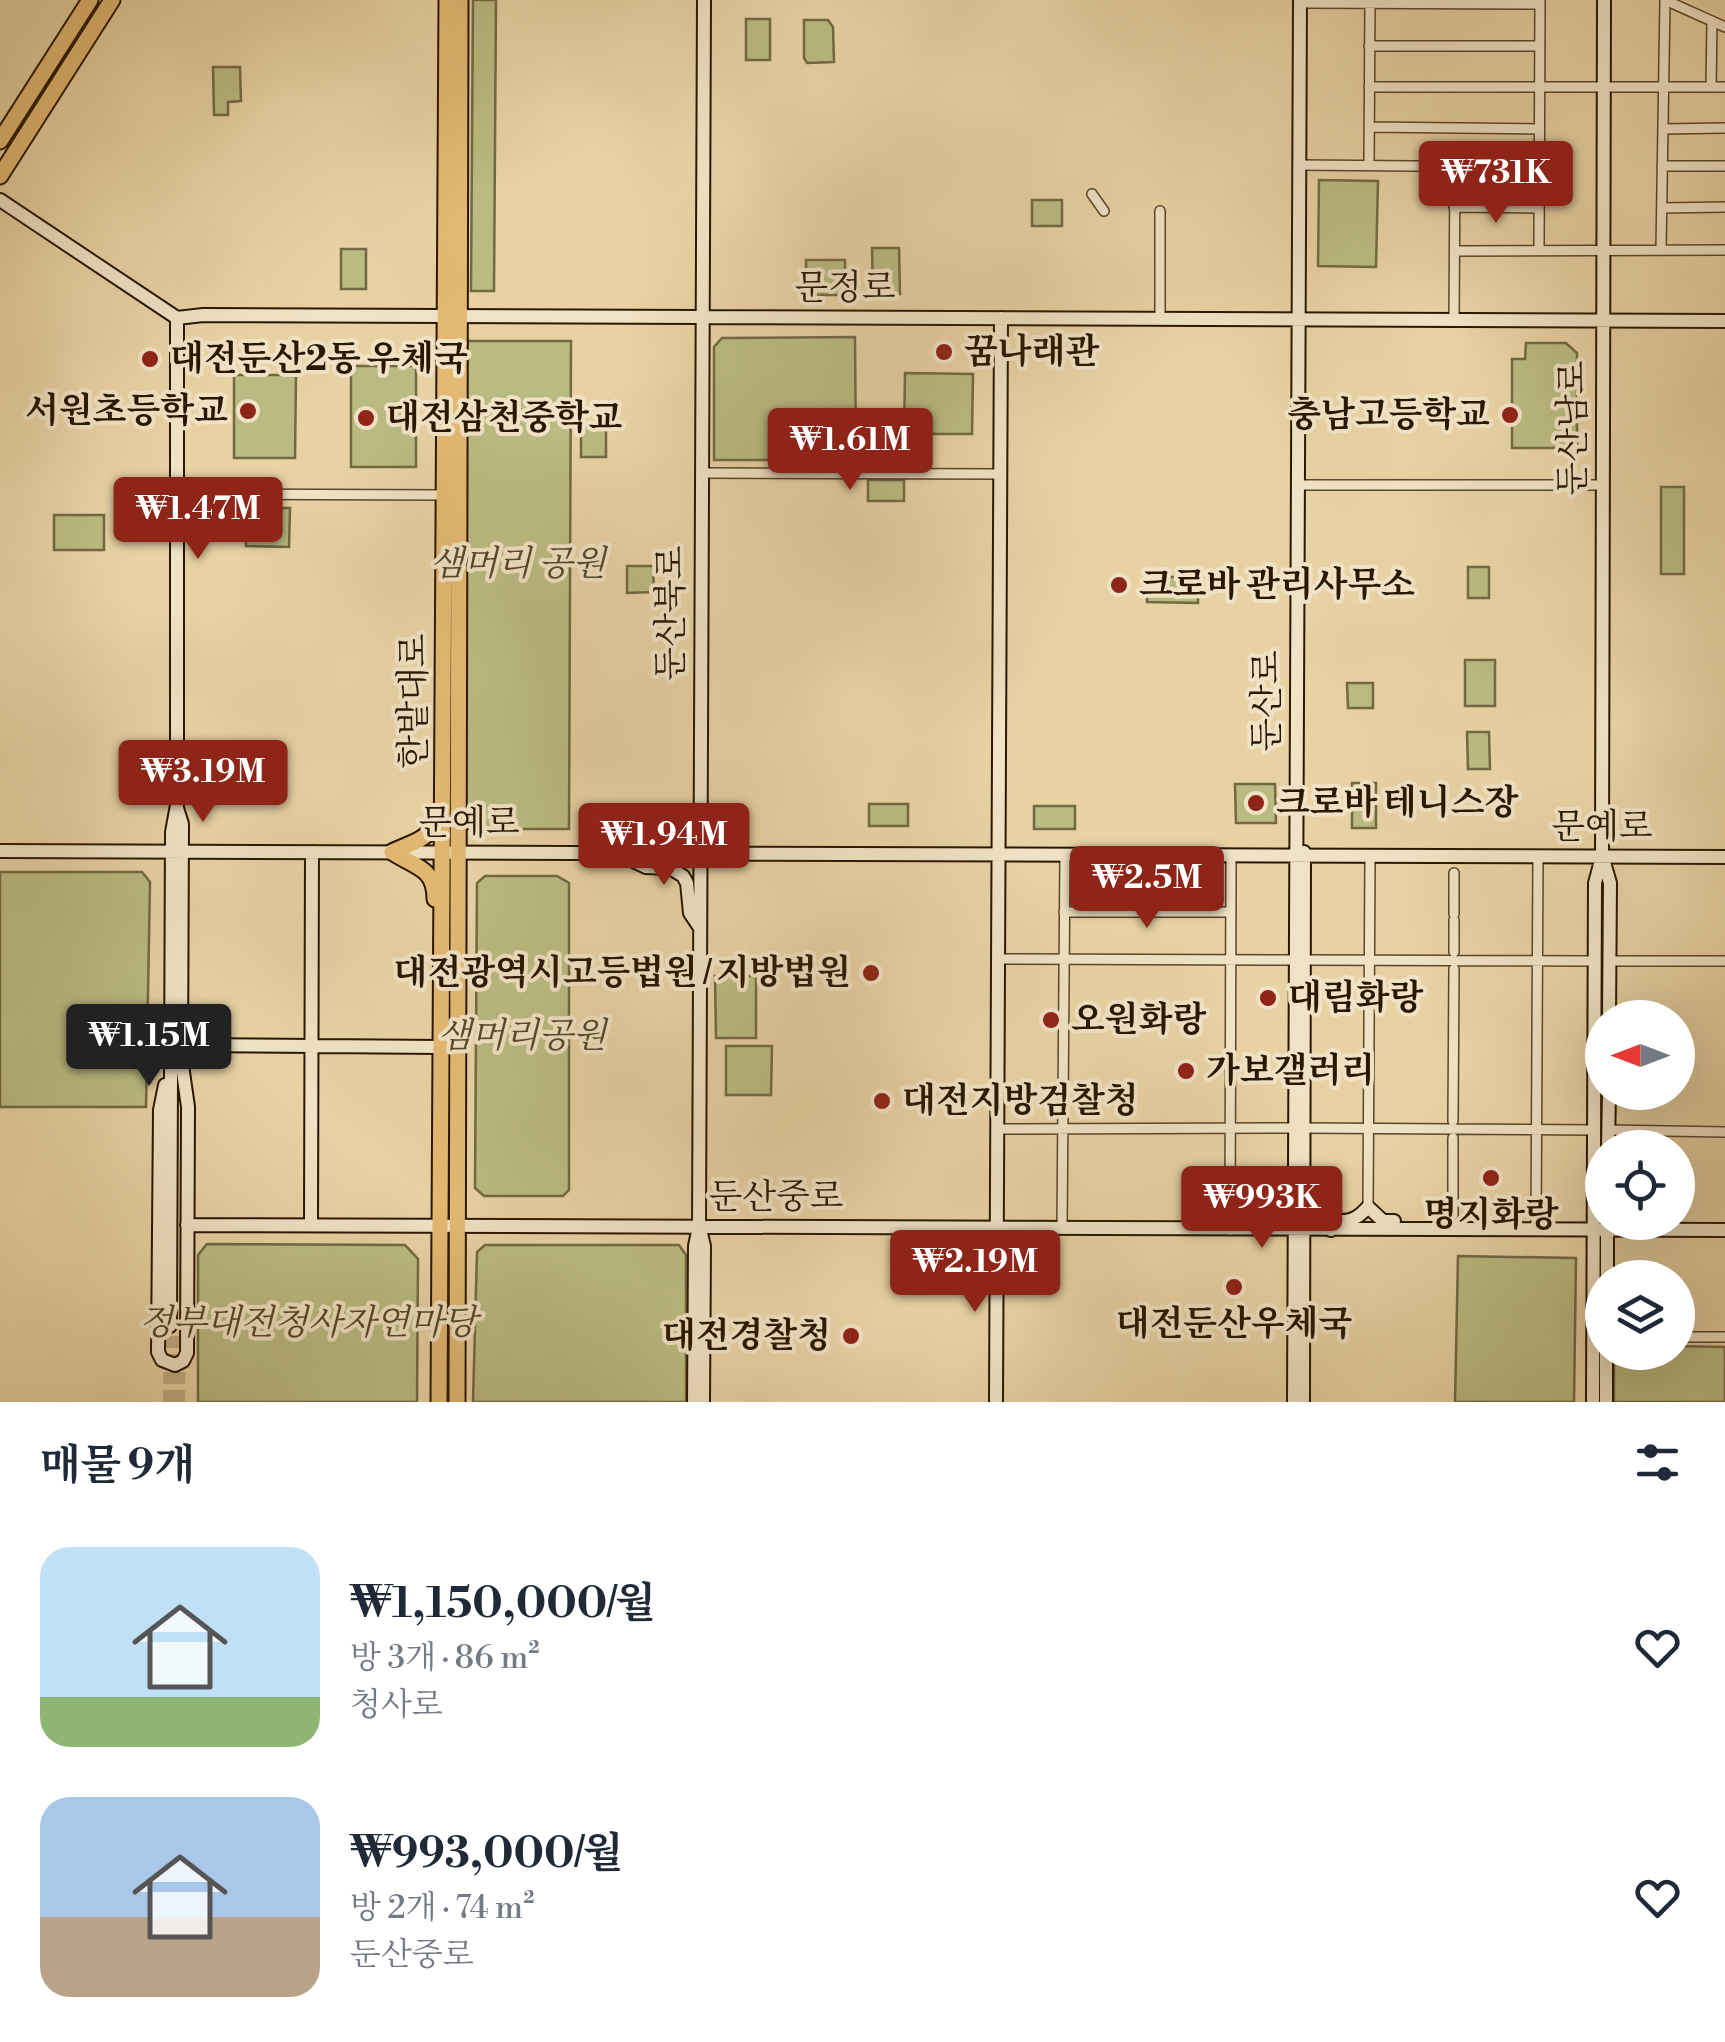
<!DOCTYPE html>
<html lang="ko">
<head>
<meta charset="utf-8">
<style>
	:root { --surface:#fff; --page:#f2f2f3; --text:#1f2937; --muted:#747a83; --accent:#8f2418 }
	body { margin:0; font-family:"Libre Bodoni","Noto Serif KR",serif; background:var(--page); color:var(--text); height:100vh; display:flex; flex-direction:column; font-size:38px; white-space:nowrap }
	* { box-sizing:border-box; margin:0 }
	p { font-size:32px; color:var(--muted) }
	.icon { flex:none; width:55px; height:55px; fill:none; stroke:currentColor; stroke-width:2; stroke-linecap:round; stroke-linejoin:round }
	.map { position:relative; height:1402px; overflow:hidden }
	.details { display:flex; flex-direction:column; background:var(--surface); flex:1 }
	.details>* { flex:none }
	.needle { width:65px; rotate:270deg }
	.buttons { position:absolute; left:1585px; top:1000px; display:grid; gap:20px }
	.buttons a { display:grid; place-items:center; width:110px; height:110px; border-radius:50%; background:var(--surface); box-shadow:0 10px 40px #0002; font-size:50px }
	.price { position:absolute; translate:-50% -85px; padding:0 22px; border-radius:10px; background:var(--accent); color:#fff; font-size:32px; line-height:65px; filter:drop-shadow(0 2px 5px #0008) }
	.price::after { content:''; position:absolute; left:50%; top:60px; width:30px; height:22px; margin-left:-15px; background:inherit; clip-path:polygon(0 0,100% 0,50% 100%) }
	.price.on { background:#222; color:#fff }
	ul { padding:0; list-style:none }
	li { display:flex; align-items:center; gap:30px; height:250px; padding:0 40px }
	li span { display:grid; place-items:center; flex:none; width:280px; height:200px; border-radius:30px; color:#555 }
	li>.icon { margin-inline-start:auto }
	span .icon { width:120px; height:120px; fill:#fffc; stroke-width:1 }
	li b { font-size:42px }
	h2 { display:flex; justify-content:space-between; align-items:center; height:120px; padding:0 40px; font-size:42px }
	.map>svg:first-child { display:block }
	.green { fill:#babb82; stroke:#726942; stroke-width:2.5 }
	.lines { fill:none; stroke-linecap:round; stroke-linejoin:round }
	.secondary-tunnel { stroke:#c2ad83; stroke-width:12; stroke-dasharray:12 6; stroke-linecap:butt }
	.street-casing { stroke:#5a462a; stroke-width:12 }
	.secondary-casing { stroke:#2a1701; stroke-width:16 }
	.primary-casing { stroke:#2a1701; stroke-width:19 }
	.street { stroke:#f0e2c4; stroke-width:9 }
	.secondary { stroke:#f0e2c4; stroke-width:12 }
	.primary { stroke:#e4b972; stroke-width:15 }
	.poi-dot { fill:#8f2418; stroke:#f0e2c4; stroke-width:4 }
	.labels { text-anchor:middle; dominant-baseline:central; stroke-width:8; stroke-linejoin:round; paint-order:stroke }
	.street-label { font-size:35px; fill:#2a1701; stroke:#f0e2c4 }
	.poi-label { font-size:35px; font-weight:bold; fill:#2a1701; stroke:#f0e2c4; text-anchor:start }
	.park-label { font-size:35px; font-style:italic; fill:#554828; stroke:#f0e2c4 }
</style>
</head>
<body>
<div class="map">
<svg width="1725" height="1402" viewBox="0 0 1725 1402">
	<rect width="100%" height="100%" fill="#e8d2a4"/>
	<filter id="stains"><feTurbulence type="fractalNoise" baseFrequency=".002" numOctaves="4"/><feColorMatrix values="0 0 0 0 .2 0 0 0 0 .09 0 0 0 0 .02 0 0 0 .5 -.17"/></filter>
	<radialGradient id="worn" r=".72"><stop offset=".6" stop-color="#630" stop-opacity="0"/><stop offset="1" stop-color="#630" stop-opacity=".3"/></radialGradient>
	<path class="green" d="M473 0H496L494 291H471Z
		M746 19H770V60H746Z
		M804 20H828L833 27 834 62 807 63 804 58Z
		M213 67H240L241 101 228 102V115H214Z
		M1319 180 1378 181 1376 267 1318 266Z
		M1032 200H1062V226H1032Z
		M872 248H899L900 294 873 295Z
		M341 249H366V289H341Z
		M806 260H845V295H806Z
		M855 337 856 460H714V347L722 338Z
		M467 341H571L569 829H465Z
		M1526 343H1566L1577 353V448H1512V359H1525Z
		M351 366H416V467H351Z
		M905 373 973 374 972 434H904Z
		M234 375H296L295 458H234Z
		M581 427H606V457H581Z
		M868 480H904V501H868Z
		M1661 487H1684V574H1661Z
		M246 508H290L289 547 246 546Z
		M54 515H104V550H54Z
		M627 566H653L654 592 627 593Z
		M1468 567H1489V598H1468Z
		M1147 577H1198V603L1147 602Z
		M1465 660H1495V706H1465Z
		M1347 683H1373V708H1348Z
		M1467 732H1489L1490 769H1468Z
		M1352 783H1376V828H1352Z
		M1235 784H1275L1276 823H1236Z
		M869 804H908V826H869Z
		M1034 806H1075V829H1034Z
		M0 872H142L150 882 146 1107H0Z
		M485 876H557L569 883V1190L563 1196H484L475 1188 477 883Z
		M715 976H756V1038H716Z
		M726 1046H772L771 1095H726Z
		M207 1244 405 1245 418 1259 417 1402H198V1255Z
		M485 1245H679L686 1255V1402H473L477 1252Z
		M1458 1256 1576 1258 1574 1402H1455Z
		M1678 1346 1725 1347V1402H1614V1353L1678 1352Z"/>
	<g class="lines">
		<path class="secondary-tunnel" d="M169 1402 170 1326
			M179 1402 180 1326"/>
		<g class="street-casing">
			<path id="street" d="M1665 0 1725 27
				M1308 3 1540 4
				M1369 46H1539
				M1369 87H1725
				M1711 87 1712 21
				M1369 127 1539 129
				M1663 129 1725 128
				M1299 165 1539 167
				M1369 165 1370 0
				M1662 166H1725
				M1092 194 1104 211
				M1454 207 1539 208
				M1662 208 1725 207
				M1539 250 1540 0
				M1661 250 1665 0
				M1455 251 1725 250
				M1160 319V211
				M1454 320 1455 166
				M702 473 1000 474
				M1298 485H1603
				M177 494 445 495
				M1064 912H1231
				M1454 914V873
				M1454 952V920
				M998 959 1295 960
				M1305 960 1595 961
				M1609 961H1725
				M1453 1121 1454 969
				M1304 1128 1593 1130
				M997 1129 1294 1128
				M1608 1130 1725 1132
				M1368 1207 1370 856
				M1453 1215V1138
				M1062 1229 1065 855
				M1536 1229 1538 857
				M1230 1230 1231 856
				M1678 1337H1725"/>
		</g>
		<g class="secondary-casing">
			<path id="secondary" d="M0 200 177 318 203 315 1725 321
				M177 808 182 824 181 1062
				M0 851 1725 857
				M625 857 646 867 670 868 683 876 687 883 690 913 700 928
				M1603 859 1610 883 1609 1018
				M181 1045 442 1047
				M165 1085 160 1110 158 1352 162 1360 175 1365 183 1361 187 1353 188 1107 181 1058
				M1608 1148 1609 1092
				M187 1225 1725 1230
				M311 1225 312 852
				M700 1229 704 1246 703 1402
				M1331 1230 1341 1221C1353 1221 1360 1216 1368 1207L1383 1221H1394
				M1607 1278V1225
				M170 1326 172 832 177 805V318
				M694 1402 695 1246 699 1227 704 0
				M996 1402 1001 318
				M1294 1402 1300 0
				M1303 1402 1304 852
				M1593 1402 1595 883 1602 857 1604 0
				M1606 1402V1352"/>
		</g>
		<g class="primary-casing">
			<path id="primary" d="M0 141 90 0
				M0 176 112 0
				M435 899C435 867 414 867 392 852 413 841 434 841 435 813
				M439 1402 447 0
				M457 1402 460 0"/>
		</g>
		<use href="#street" class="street"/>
		<use href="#secondary" class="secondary"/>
		<use href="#primary" class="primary"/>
	</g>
	<g class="poi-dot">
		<circle cx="944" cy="352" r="10"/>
		<circle cx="150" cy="359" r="10"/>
		<circle cx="248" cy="411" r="10"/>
		<circle cx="1510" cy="415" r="10"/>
		<circle cx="366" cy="418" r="10"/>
		<circle cx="1119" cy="585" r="10"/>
		<circle cx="1256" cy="803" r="10"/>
		<circle cx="871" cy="973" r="10"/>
		<circle cx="1268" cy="998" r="10"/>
		<circle cx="1051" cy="1020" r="10"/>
		<circle cx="1186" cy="1071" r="10"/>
		<circle cx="882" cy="1101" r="10"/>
		<circle cx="1491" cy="1178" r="10"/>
		<circle cx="1234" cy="1287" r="10"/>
		<circle cx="851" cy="1336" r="10"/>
	</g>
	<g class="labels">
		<g class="street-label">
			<text x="845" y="288">문정로</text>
			<text transform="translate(1573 428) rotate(-90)">둔산남로</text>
			<text transform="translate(671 613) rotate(-90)">둔산북로</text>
			<text transform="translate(414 701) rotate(-90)">한밭대로</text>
			<text transform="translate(1267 701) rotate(-90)">둔산로</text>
			<text x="469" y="823">문예로</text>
			<text x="1602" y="827">문예로</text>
			<text x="776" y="1197">둔산중로</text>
		</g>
		<g class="poi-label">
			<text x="964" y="352">꿈나래관</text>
			<text x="170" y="359">대전둔산2동 우체국</text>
			<text x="228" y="411" text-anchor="end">서원초등학교</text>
			<text x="1490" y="415" text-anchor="end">충남고등학교</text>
			<text x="386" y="418">대전삼천중학교</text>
			<text x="1139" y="585">크로바 관리사무소</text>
			<text x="1276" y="803">크로바 테니스장</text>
			<text x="851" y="973" text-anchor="end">대전광역시고등법원 / 지방법원</text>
			<text x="1288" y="998">대림화랑</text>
			<text x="1071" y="1020">오원화랑</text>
			<text x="1206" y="1071">가보갤러리</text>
			<text x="902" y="1101">대전지방검찰청</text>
			<text x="1491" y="1215" text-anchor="middle">명지화랑</text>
			<text x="1234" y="1324" text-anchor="middle">대전둔산우체국</text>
			<text x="831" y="1336" text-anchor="end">대전경찰청</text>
		</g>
		<g class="park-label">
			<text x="518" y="564">샘머리 공원</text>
			<text x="522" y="1036">샘머리공원</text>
			<text x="308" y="1323">정부대전청사자연마당</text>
		</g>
	</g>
	<rect width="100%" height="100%" filter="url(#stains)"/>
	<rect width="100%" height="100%" fill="url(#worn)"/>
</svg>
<div class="buttons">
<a><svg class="needle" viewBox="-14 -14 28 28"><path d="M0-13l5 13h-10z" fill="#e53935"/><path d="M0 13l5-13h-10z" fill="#747a83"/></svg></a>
<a><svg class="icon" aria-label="locate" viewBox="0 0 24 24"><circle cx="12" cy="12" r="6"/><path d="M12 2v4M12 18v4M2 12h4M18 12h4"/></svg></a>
<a><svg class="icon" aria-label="layers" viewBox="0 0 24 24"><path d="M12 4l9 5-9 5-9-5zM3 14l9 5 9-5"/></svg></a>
</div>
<b class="price" style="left:1496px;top:226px">₩731K</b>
<b class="price" style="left:850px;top:493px">₩1.61M</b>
<b class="price" style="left:198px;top:562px">₩1.47M</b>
<b class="price" style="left:203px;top:825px">₩3.19M</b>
<b class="price" style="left:664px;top:888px">₩1.94M</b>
<b class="price" style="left:1147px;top:931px">₩2.5M</b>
<b class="price on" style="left:149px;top:1089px">₩1.15M</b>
<b class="price" style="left:1262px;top:1251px">₩993K</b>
<b class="price" style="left:975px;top:1315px">₩2.19M</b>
</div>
<section class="details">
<h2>매물 9개<svg class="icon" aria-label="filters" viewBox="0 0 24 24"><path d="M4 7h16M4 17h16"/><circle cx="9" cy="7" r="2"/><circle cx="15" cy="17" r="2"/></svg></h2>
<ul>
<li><span style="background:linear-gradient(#bfe0f5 75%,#8fb573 0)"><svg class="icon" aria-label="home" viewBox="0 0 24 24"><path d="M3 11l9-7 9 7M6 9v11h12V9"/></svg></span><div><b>₩1,150,000/월</b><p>방 3개 · 86 m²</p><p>청사로</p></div><svg class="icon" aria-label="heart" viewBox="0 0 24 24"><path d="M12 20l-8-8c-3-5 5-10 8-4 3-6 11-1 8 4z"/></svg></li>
<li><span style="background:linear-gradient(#a9c7e8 60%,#b9a48a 0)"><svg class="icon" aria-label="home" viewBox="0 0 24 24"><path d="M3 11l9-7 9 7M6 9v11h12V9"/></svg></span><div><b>₩993,000/월</b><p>방 2개 · 74 m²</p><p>둔산중로</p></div><svg class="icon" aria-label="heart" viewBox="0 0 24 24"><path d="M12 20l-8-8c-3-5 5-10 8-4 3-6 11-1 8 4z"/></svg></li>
</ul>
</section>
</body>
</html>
